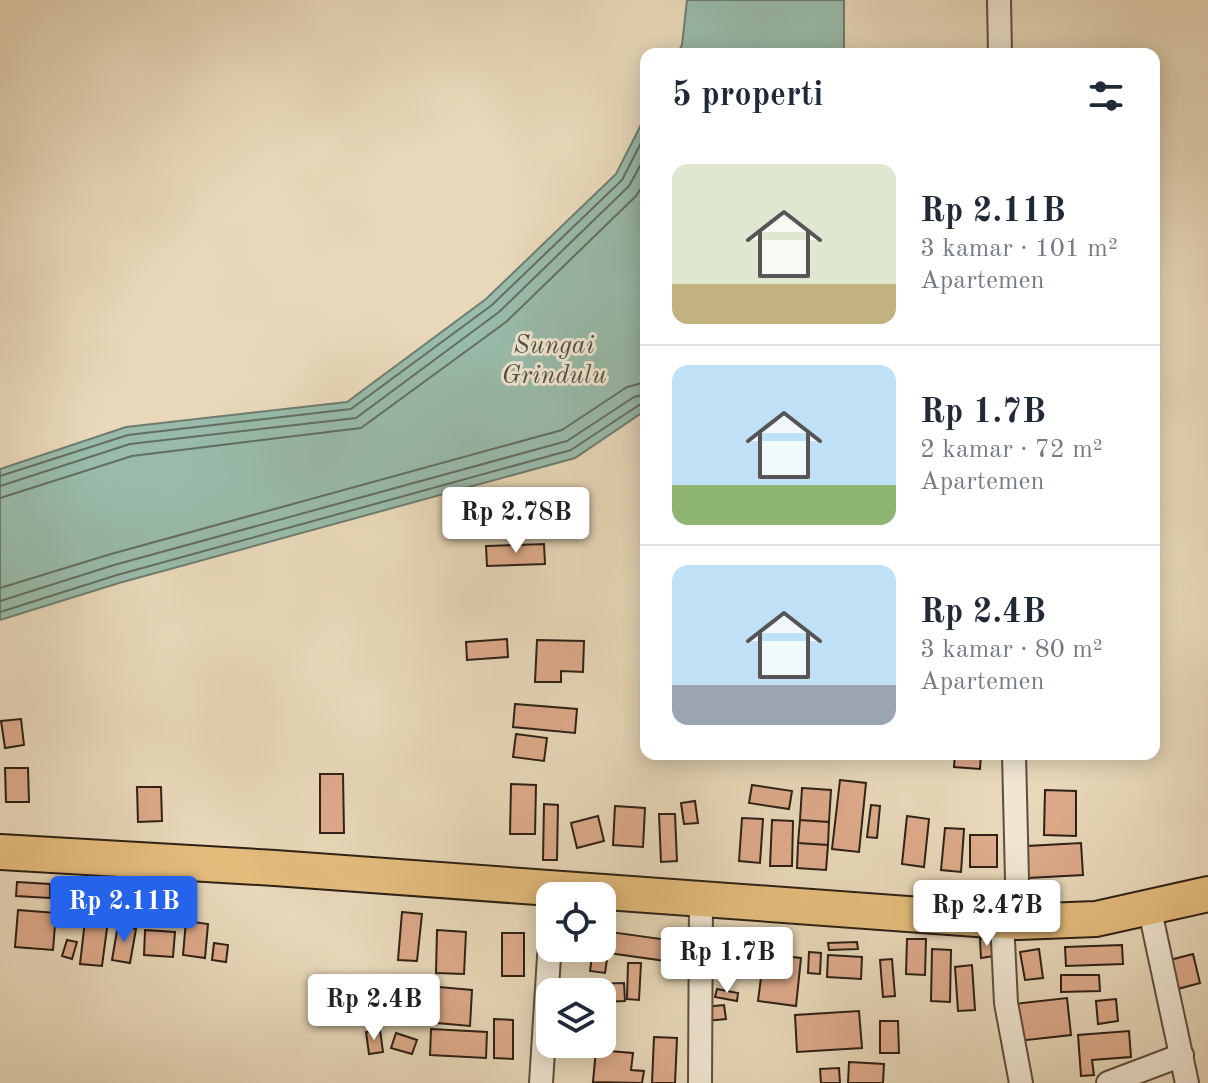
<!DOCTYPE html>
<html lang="id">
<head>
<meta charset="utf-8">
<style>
	:root { --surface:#fff; --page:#f6f6f7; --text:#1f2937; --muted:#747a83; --line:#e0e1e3; --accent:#2563eb }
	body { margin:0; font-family:"Old Standard TT",serif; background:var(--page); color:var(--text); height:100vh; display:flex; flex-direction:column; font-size:30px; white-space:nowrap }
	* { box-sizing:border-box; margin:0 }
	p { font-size:26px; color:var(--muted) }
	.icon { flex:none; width:44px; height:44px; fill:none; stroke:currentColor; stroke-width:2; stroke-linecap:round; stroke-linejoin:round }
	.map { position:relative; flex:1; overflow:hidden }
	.drawer { position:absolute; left:640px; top:48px; width:520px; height:712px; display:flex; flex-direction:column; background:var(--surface); border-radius:16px; box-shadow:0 4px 20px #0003 }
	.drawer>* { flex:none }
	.controls { position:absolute; left:536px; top:882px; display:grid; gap:16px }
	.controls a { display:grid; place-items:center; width:80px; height:80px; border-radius:16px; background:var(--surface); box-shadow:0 4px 20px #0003; font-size:40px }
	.price { position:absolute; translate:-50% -68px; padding:0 18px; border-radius:8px; background:#fff; color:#222; font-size:26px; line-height:52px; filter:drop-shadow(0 2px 4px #0008) }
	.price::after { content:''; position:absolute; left:50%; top:48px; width:24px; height:18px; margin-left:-12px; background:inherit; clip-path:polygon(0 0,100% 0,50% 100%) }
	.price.active { background:var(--accent); color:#fff }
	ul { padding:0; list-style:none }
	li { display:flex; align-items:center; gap:24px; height:200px; padding:0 32px }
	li+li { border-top:2px solid var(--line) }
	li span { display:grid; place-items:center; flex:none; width:224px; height:160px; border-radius:16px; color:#555 }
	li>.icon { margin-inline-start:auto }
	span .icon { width:96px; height:96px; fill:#fffc; stroke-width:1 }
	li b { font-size:34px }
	h2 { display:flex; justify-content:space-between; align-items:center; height:96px; padding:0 32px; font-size:34px }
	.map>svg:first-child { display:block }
	.water { fill:#98bbaa; stroke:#6e7d6f; stroke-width:2 }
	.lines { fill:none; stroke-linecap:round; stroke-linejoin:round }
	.shore { stroke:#646e60; stroke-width:2 }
	.building { fill:#ddaa8a; stroke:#2f2117; stroke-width:2 }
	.street-casing { stroke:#5d4f40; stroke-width:26 }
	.primary-casing { stroke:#2f2117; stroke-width:38 }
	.street { stroke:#f0e6d2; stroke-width:22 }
	.primary { stroke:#e4bc7c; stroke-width:34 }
	.labels { text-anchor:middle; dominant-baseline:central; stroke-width:6; stroke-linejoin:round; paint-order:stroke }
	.water-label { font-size:26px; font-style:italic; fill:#4e4f43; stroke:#f0e6d2 }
</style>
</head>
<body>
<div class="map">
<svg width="1208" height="1083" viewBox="0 0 1208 1083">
	<rect width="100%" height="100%" fill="#e8d8b9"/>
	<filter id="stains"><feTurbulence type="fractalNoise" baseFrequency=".0025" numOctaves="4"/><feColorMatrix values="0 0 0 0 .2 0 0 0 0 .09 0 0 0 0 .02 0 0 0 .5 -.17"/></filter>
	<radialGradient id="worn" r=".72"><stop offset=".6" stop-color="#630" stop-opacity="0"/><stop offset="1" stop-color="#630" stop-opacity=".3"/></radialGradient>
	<path class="water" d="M687 0H844V54H677L682 45Z
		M646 115V410L575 458 119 583 0 620V469L126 427 347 402 486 299 616 174Z"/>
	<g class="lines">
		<path class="shore" d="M0 476 128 435 351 409 492 305 622 180 646 133
			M0 486 130 444 356 418 499 312 629 186 646 155
			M0 498 132 456 361 428 506 322 636 196 646 181
			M0 588 111 554 562 430 627 387 646 382
			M0 601 114 565 567 441 634 397 646 394
			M0 612 117 575 571 450 639 405 646 404"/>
	</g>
	<path class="building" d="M544 544 545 564 487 566 486 546Z
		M507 639 508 657 467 660 466 642Z
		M537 640 584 641 583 672 561 671V682H535Z
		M515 704 577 709 575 733 513 727Z
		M21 719 24 745 5 748 1 721Z
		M516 734 547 738 544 761 513 757Z
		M955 754H981L980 769 954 767Z
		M5 768H28L29 802H6Z
		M320 774H343L344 833H320Z
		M840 780 866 783 859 852 832 849Z
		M511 784 536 785 535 834H510Z
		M752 785 792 791 789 809 749 803Z
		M137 787H161L162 821 138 822Z
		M802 788 831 790 829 822 800 820Z
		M1045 790 1076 791V836L1044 835Z
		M695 801 698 823 684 824 681 803Z
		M544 804 558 805 557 860H543Z
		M871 805 880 806 877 838 867 837Z
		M615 806 645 808 643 847 613 845Z
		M659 814H675L677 861 661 862Z
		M598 816 604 841 577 848 571 823Z
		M907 816 929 819 924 867 902 864Z
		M742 818 763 819 760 863 739 861Z
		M772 820 793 821 792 866H770Z
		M800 820 829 822 828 845 798 843Z
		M945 828 964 829 961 872 941 870Z
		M970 835H997V867H970Z
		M798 843 828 845 826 870 797 868Z
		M1081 843 1083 875 1028 878 1027 846Z
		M17 882 50 884V898L16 896Z
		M87 903 110 906 102 966 80 964Z
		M18 910 56 913 53 950 15 947Z
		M402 912 422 914 417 961 398 960Z
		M186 921 208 924 205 958 183 955Z
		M118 925 136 929 130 963 112 960Z
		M602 927 610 928V932L668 940 666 961 608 953 605 973 590 971 593 948H602Z
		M145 930 175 932 173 957 144 955Z
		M437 930 466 932 464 974 436 973Z
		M502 933H524V976H502Z
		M992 937 994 956 981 958 980 939Z
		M907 939H926L925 975 906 974Z
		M67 940 77 942 72 959 62 956Z
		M857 942 858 949 829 950 828 943Z
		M214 943 228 945 226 962 212 960Z
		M1122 945 1123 964 1066 966 1065 947Z
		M932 949 951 950 950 1002 931 1001Z
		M1039 949 1043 978 1025 980 1020 952Z
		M809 952 821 953 820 974 808 973Z
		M764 954 801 958 796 1006 758 1001Z
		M1193 954 1200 983 1174 990 1166 961Z
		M828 955 862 957 861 979 827 977Z
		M892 959 895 996 883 997 880 960Z
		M628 963H641L639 1000 627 999Z
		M972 965 975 1010 958 1011 955 967Z
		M1061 975H1099L1100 991 1061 992Z
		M624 983 625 1001 602 1002V992H591L590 984Z
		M439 987 472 990 470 1026 437 1023Z
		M717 989 738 993 737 1001 715 997Z
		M386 996H408V1017H386Z
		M1067 998 1071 1035 1018 1041 1014 1004Z
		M1116 999 1118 1021 1098 1024 1096 1001Z
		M724 1005 726 1019 706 1021 704 1007Z
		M859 1011 862 1048 797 1052 795 1015Z
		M494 1019 513 1020V1059L494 1058Z
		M880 1021H898L899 1053H880Z
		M431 1029 487 1032 486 1058 430 1055Z
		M380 1030 383 1052 369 1054 366 1032Z
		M1129 1031 1131 1057 1092 1060 1094 1075 1081 1076 1078 1035Z
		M396 1033 417 1040 412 1054 391 1048Z
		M654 1037 677 1038 675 1083H652Z
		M596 1050 633 1053 631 1070 644 1071 642 1083 593 1082Z
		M849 1062 884 1064 883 1083H848Z
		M839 1068 840 1083H821L820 1069Z"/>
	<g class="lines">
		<g class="street-casing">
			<path id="street" d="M999 0 1000 54
				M1014 754 1018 922
				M1149 906 1187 1083
				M1002 920 1006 1003 1021 1083
				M541 1083 550 941
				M700 1083 701 898
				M1108 1083 1182 1055"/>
		</g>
		<g class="primary-casing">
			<path id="primary" d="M0 852 275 868 1018 922 1096 919 1208 894"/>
		</g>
		<use href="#street" class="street"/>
		<use href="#primary" class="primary"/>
	</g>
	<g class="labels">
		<g class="water-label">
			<text x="554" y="346">Sungai<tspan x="554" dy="30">Grindulu</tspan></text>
		</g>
	</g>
	<rect width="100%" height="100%" filter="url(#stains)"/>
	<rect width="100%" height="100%" fill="url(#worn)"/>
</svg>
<div class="controls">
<a><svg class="icon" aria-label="locate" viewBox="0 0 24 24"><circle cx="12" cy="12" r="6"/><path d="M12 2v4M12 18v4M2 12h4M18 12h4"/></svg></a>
<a><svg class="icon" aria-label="layers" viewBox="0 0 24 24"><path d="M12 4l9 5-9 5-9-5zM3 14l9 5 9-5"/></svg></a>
</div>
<b class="price" style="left:516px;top:555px">Rp 2.78B</b>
<b class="price active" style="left:124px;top:944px">Rp 2.11B</b>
<b class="price" style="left:987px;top:948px">Rp 2.47B</b>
<b class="price" style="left:727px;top:995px">Rp 1.7B</b>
<b class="price" style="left:374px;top:1042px">Rp 2.4B</b>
<section class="drawer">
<h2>5 properti<svg class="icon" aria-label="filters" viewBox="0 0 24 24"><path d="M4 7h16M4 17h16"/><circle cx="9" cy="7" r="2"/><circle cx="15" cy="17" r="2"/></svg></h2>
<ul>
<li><span style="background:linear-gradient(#dfe7d0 75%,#c2b280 0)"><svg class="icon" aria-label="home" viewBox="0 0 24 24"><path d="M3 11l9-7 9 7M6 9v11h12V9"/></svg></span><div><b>Rp 2.11B</b><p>3 kamar · 101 m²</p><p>Apartemen</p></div></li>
<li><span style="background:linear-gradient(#bfe0f5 75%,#8fb573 0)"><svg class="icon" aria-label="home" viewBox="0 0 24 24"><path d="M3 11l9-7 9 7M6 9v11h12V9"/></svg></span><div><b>Rp 1.7B</b><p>2 kamar · 72 m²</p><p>Apartemen</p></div></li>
<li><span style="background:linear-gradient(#bfe0f5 75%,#9aa5b1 0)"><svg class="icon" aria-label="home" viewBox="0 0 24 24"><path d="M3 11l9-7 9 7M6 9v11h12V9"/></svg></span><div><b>Rp 2.4B</b><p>3 kamar · 80 m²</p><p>Apartemen</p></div></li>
</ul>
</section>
</div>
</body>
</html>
